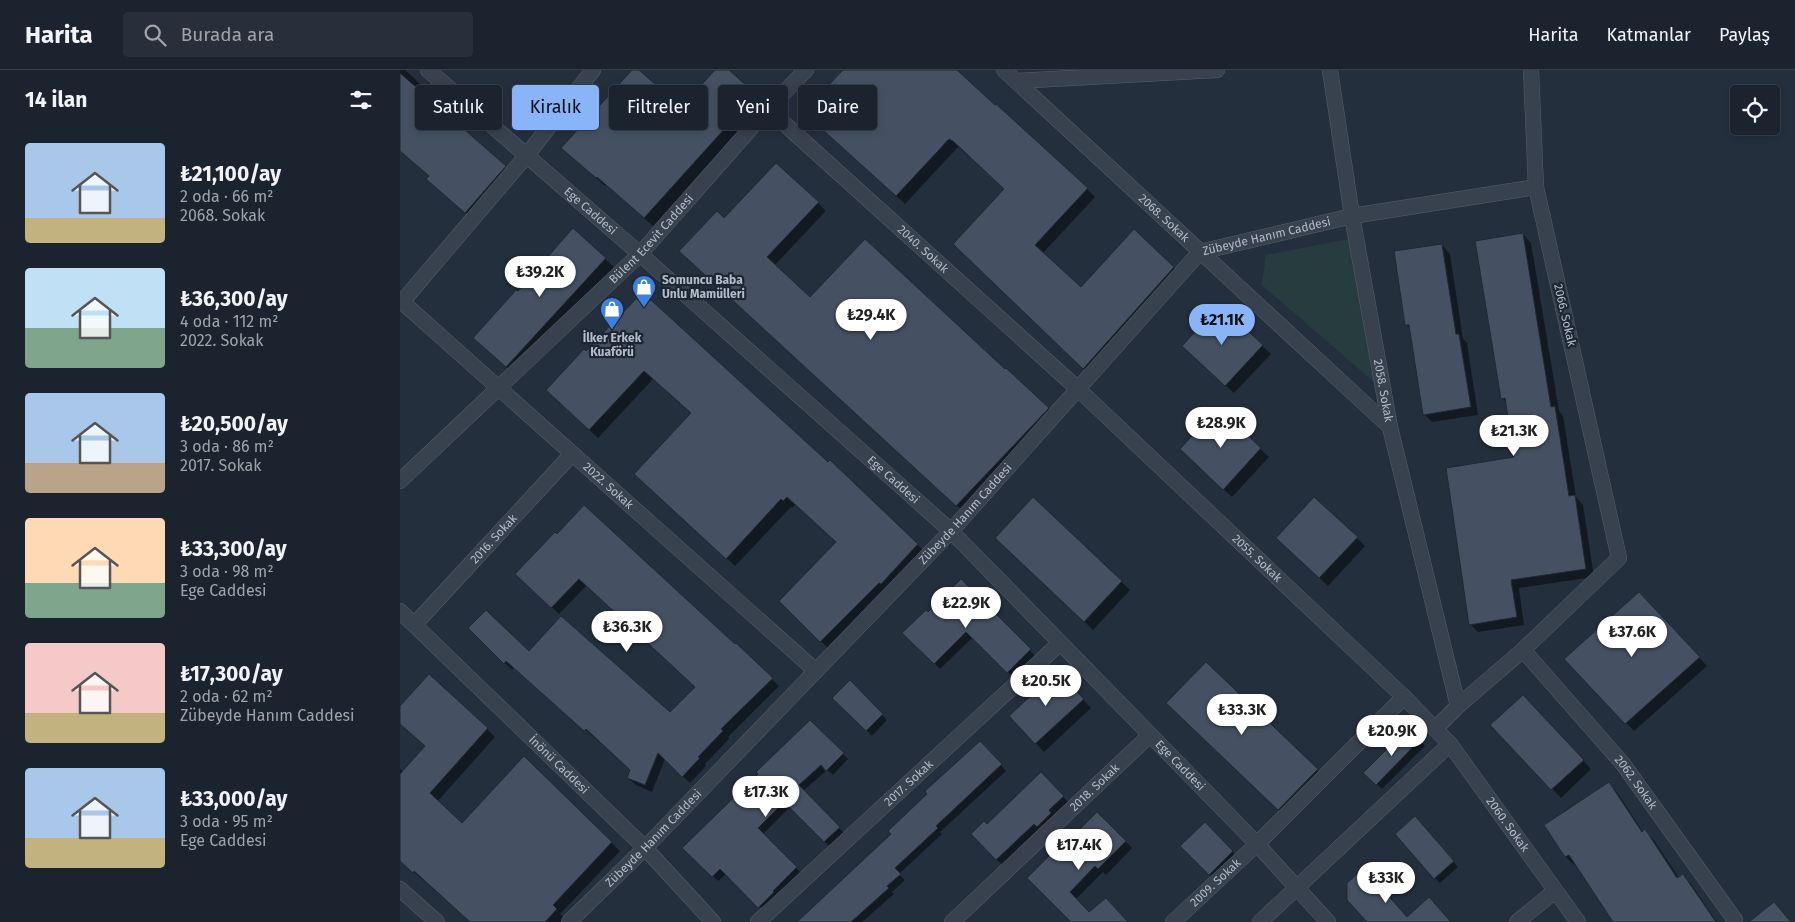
<!DOCTYPE html>
<html lang="tr">
<head>
<meta charset="utf-8">
<style>
	:root { --surface:#1b232e; --page:#282f3a; --text:#f1f3f6; --muted:#a0a4aa; --line:#39404a; --accent:#8ab4f8 }
	body { margin:0; font-family:"Fira Sans",sans-serif; background:var(--page); color:var(--text); height:100vh; display:flex; flex-direction:column; font-size:19px; white-space:nowrap }
	* { box-sizing:border-box; margin:0 }
	p { font-size:16px; color:var(--muted) }
	.icon { flex:none; width:28px; height:28px; fill:none; stroke:currentColor; stroke-width:2; stroke-linecap:round; stroke-linejoin:round }
	.map { position:relative; flex:1; overflow:hidden }
	.drawer { display:flex; flex-direction:column; background:var(--surface); width:400px }
	.drawer>* { flex:none }
	.banner { position:absolute; left:15px; top:15px; width:475px; height:45px; display:flex; gap:10px }
	.tools { position:absolute; left:1330px; top:15px; display:grid; gap:10px }
	.tools a { display:grid; place-items:center; width:50px; height:50px; border-radius:5px; background:var(--surface); box-shadow:0 2px 8px #0003,0 0 0 1px var(--line); font-size:25px }
	.price { position:absolute; translate:-50% -42px; padding:0 11px; border-radius:18px; background:#fff; color:#222; font-size:16px; line-height:32px; filter:drop-shadow(0 1px 2px #0008) }
	.price::after { content:''; position:absolute; left:50%; top:30px; width:15px; height:11px; margin-left:-8px; background:inherit; clip-path:polygon(0 0,100% 0,50% 100%) }
	.price.selected { background:var(--accent); color:#111 }
	ul { padding:0; list-style:none }
	li { display:flex; align-items:center; gap:15px; height:125px; padding:0 25px }
	li span { display:grid; place-items:center; flex:none; width:140px; height:100px; border-radius:5px; color:#555 }
	li>.icon { margin-inline-start:auto }
	span .icon { width:60px; height:60px; fill:#fffc; stroke-width:1 }
	li b { font-size:21px }
	h2 { display:flex; justify-content:space-between; align-items:center; height:60px; padding:0 25px; font-size:21px }
	.tag { padding:0 18px; border-radius:5px; background:var(--surface); box-shadow:0 2px 8px #0003,0 0 0 1px var(--line); font-size:18px; line-height:45px }
	.tag.selected { background:var(--accent); color:#111 }
	header { display:flex; align-items:center; gap:30px; box-sizing:border-box; height:70px; padding:0 25px; background:var(--surface); border-bottom:1px solid var(--line) }
	header strong { font-size:24px }
	nav { display:flex; gap:28px; margin-inline-start:auto; font-size:18px }
	.search { width:350px; height:45px; background:var(--page); display:flex; align-items:center; gap:12px; box-sizing:border-box; padding:0 18px; border-radius:5px; color:var(--muted); font-size:19px }
	main { display:flex; flex:1; min-height:0 }
	.map>svg:first-child { display:block }
	.green { fill:#263c3f }
	.shadow { fill:#0007 }
	.building { fill:#455162; stroke:#1f2835 }
	.lines { fill:none; stroke-linecap:round; stroke-linejoin:round }
	.street-casing { stroke:#565f6c; stroke-width:16 }
	.street { stroke:#38414e; stroke-width:15 }
	.labels { text-anchor:middle; dominant-baseline:central; stroke-width:4.5; stroke-linejoin:round; paint-order:stroke }
	.street-label { font-size:12px; fill:#b4bcc9; stroke:#1d2633 }
	.poi-label { font-size:12px; font-weight:bold; fill:#b4bcc9; stroke:#1d2633; text-anchor:start }
</style>
</head>
<body>
<header>
<strong>Harita</strong>
<div class="search"><svg class="icon" aria-label="search" viewBox="0 0 24 24"><circle cx="10" cy="10" r="6"/><path d="M15 15l6 6"/></svg>Burada ara</div>
<nav><a>Harita</a><a>Katmanlar</a><a>Paylaş</a></nav>
</header>
<main>
<section class="drawer">
<h2>14 ilan<svg class="icon" aria-label="filters" viewBox="0 0 24 24"><path d="M4 7h16M4 17h16"/><circle cx="9" cy="7" r="2"/><circle cx="15" cy="17" r="2"/></svg></h2>
<ul>
<li><span style="background:linear-gradient(#a9c7e8 75%,#c2b280 0)"><svg class="icon" aria-label="home" viewBox="0 0 24 24"><path d="M3 11l9-7 9 7M6 9v11h12V9"/></svg></span><div><b>₺21,100/ay</b><p>2 oda · 66 m²</p><p>2068. Sokak</p></div></li>
<li><span style="background:linear-gradient(#bfe0f5 60%,#7fa58c 0)"><svg class="icon" aria-label="home" viewBox="0 0 24 24"><path d="M3 11l9-7 9 7M6 9v11h12V9"/></svg></span><div><b>₺36,300/ay</b><p>4 oda · 112 m²</p><p>2022. Sokak</p></div></li>
<li><span style="background:linear-gradient(#a9c7e8 70%,#b9a48a 0)"><svg class="icon" aria-label="home" viewBox="0 0 24 24"><path d="M3 11l9-7 9 7M6 9v11h12V9"/></svg></span><div><b>₺20,500/ay</b><p>3 oda · 86 m²</p><p>2017. Sokak</p></div></li>
<li><span style="background:linear-gradient(#ffd9b3 65%,#7fa58c 0)"><svg class="icon" aria-label="home" viewBox="0 0 24 24"><path d="M3 11l9-7 9 7M6 9v11h12V9"/></svg></span><div><b>₺33,300/ay</b><p>3 oda · 98 m²</p><p>Ege Caddesi</p></div></li>
<li><span style="background:linear-gradient(#f6c9c9 70%,#c2b280 0)"><svg class="icon" aria-label="home" viewBox="0 0 24 24"><path d="M3 11l9-7 9 7M6 9v11h12V9"/></svg></span><div><b>₺17,300/ay</b><p>2 oda · 62 m²</p><p>Zübeyde Hanım Caddesi</p></div></li>
<li><span style="background:linear-gradient(#a9c7e8 70%,#c2b280 0)"><svg class="icon" aria-label="home" viewBox="0 0 24 24"><path d="M3 11l9-7 9 7M6 9v11h12V9"/></svg></span><div><b>₺33,000/ay</b><p>3 oda · 95 m²</p><p>Ege Caddesi</p></div></li>
</ul>
</section>
<div class="map">
<svg width="1395" height="852" viewBox="0 0 1395 852">
	<rect width="100%" height="100%" fill="#242f3e"/>
	<path class="green" d="M949 169 974 312 862 215 866 185Z"/>
	<path class="shadow" d="M0 0H5L14 8 22 16 18 21 113 105 74 150 36 117 30 107 0 81Z
		M233 0H237L281 39 317 0H327L363 33 253 156 206 114 205 116 171 86Z
		M450 0H556L687 119 695 127 643 183 681 219 774 198 782 206 692 306 555 174 606 119 558 77 505 134 413 50Z
		M418 133 426 141 374 196 410 229 648 338 656 347 566 444 290 189 324 150Z
		M1123 164 1131 173 1159 341 1163 346 1176 427 1183 435 1194 507 1119 518 1124 555 1078 562 1070 554 1115 388 1107 333 1102 328Z
		M1042 175 1050 184 1063 269 1067 273 1078 345 1032 352 1024 344 1011 259 1007 255Z
		M205 189 214 197 115 305 74 268 118 223Z
		M236 230 428 394 430 392 526 483 430 580 380 531 438 473 396 434 392 438 391 437 335 496 244 412 292 344 253 309 198 368 156 328 186 283Z
		M820 237 871 284 834 323 792 284Z
		M818 340 869 387 832 427 790 388Z
		M633 429 730 520 693 560 605 476Z
		M155 464 335 576 336 575 379 616 328 667 329 669 305 694 306 696 290 713 265 689 252 722 236 715 228 708 231 700 114 597 112 600 69 558 271 644 297 617 187 515 159 544 117 504Z
		M957 468 965 476 928 516 886 476Z
		M561 511 635 586 613 607 573 567 540 599 504 563 528 543Z
		M1247 532 1307 596 1234 661 1226 653Z
		M806 594 926 709 887 748 768 633Z
		M666 611 691 638 644 682 611 646Z
		M450 612 487 650 472 666 434 628Z
		M1131 635 1191 699 1161 728 1092 655Z
		M0 638 87 659 95 667 37 732 62 754 124 688 220 781 160 844 165 848 161 852H71L0 790V699L4 702 26 677 0 653Z
		M410 651 448 689 433 705 427 700 403 721 444 763 430 777 390 737 363 764 401 803 365 842 326 804 318 811 284 778 360 704Z
		M1008 660 1025 676 982 719 965 703Z
		M580 673 606 701 540 762 542 764 499 804 505 810 492 822 494 824 462 852H397L492 764Z
		M641 703 668 732 643 762 640 758 602 795 572 764 587 756Z
		M1209 714 1217 722 1243 762 1245 761 1253 769 1279 808 1283 806 1291 814 1317 852H1220L1176 793 1174 795 1166 787 1145 755Z
		M697 744 732 778 706 805 703 802 676 829 690 844 727 852H673L657 784Z
		M1020 753 1058 797 1040 813 1035 808Z
		M805 754 838 787 815 809 782 776Z"/>
	<path class="building" d="M232 0H239L281 37 315 0H329L356 24 244 148 197 107 196 108 161 78Z
		M443 0H557L595 35 596 34 688 118 635 175 681 217 734 159 774 197 683 299 553 174 604 119 553 71 549 69 496 126 403 42Z
		M0 3 106 96 65 143 26 109 29 106 0 81Z
		M376 93 419 132 367 187 410 227 465 169 605 299 606 298 649 338 556 436 279 181 317 141 324 148Z
		M173 158 206 188 106 297 73 268 116 220 118 221Z
		M1123 163 1151 337 1155 336 1169 426 1175 425 1186 499 1111 510 1117 547 1069 555 1046 398 1114 387 1105 328 1101 329 1075 171Z
		M1042 174 1056 264H1059L1071 337 1023 345 1009 255H1005L994 181Z
		M236 229 251 230 428 392 430 390 518 474 481 514 479 513 420 572 379 531 436 472 387 427 383 431 381 429 326 489 234 404 291 343 244 301 189 360 146 320 184 279 186 281Z
		M820 235 863 275 825 316 782 276Z
		M818 338 861 378 823 420 780 379Z
		M633 427 722 511 684 552 595 468Z
		M914 427 958 467 919 508 876 468Z
		M184 435 335 574 336 573 373 608 321 659 323 661 298 687 300 688 282 707 258 683 245 715 227 708 230 700 186 659 184 661 106 591 104 594 68 558 86 540 129 581 161 546 270 642 295 617 179 509 151 538 115 504 155 462 157 464Z
		M561 509 631 579 607 603 566 562 534 594 502 563 526 540 528 542Z
		M1239 522 1300 587 1225 654 1164 589Z
		M806 592 918 699 878 740 766 633Z
		M657 601 684 629 635 674 609 646Z
		M29 604 88 658 30 723 62 753 124 686 212 772 153 835 157 839 145 852H70L14 801 13 803 0 791V704L25 676 0 654V636Z
		M450 610 483 644 466 661 432 628Z
		M1123 625 1184 690 1151 720 1090 655Z
		M410 650 444 683 426 701 421 695 399 715 440 757 424 772 384 732 358 758 397 797 373 821 374 822 358 838 320 799 312 807 282 778 358 704 356 702Z
		M1008 658 1020 670 976 715 963 703Z
		M580 671 602 694 536 756 538 758 495 798 501 804 487 816 489 818 451 852H397L491 764 488 761 527 724 525 721Z
		M641 702 664 726 649 740 651 743 637 757 634 754 596 790 571 764 584 751 587 754Z
		M1209 712 1242 762 1245 759 1277 808 1283 804 1316 852H1213L1169 785 1165 787 1144 755Z
		M697 742 726 771 698 799 695 796 670 822 689 842 706 828 728 852H671L627 808 655 780 657 782Z
		M1015 746 1054 791 1034 809 995 764Z
		M805 752 833 781 809 805 780 776Z
		M964 798 1007 847 1029 827 1051 852H967L947 830V813Z
		M1374 832 1391 852H1349Z"/>
	<g class="lines">
		<g class="street-casing">
			<g id="street">
				<path id="s1" d="M28 0 240 184 551 461 857 774 928 852"/>
				<path id="s2" d="M604 0 990 357"/>
				<path id="s3" d="M930 0 952 146 990 357 1058 636"/>
				<path d="M616 11 817 0"/>
				<path id="s4" d="M368 39 678 319 1004 627 1050 674 1178 852"/>
				<path id="s5" d="M0 230 416 601"/>
				<path d="M2 232 127 85 193 0"/>
				<path id="s6" d="M0 411 240 184 368 39 406 0"/>
				<path id="s7" d="M0 541 245 778 313 852"/>
				<path id="s8" d="M15 554 172 384"/>
				<path id="s9" d="M1123 580 1223 694 1335 850 1333 852"/>
				<path d="M1035 659 1058 636 1123 580 1219 488 1136 117 1131 0"/>
				<path d="M0 819 37 852"/>
				<path id="s10" d="M169 852 245 778 551 461 800 182 952 146 1136 117"/>
				<path id="s11" d="M358 852 660 573"/>
				<path id="s12" d="M552 852 750 665"/>
				<path id="s13" d="M773 852 857 774 1004 627"/>
				<path d="M860 852 1050 674"/>
				<path d="M1117 852 1155 821"/>
			</g>
		</g>
		<use href="#street" class="street"/>
	</g>
	<defs>
		<g id="shop-pin" transform="scale(1.25)"><path d="M0 17L-7.5 6A9.5 9.5 0 1 1 7.5 6Z" fill="#3f7fe0" stroke="#1d2633"/><path d="M-5-2.5h2.3a2.7 3.5 0 0 1 5.4 0H5L5.5 6h-11ZM-1.5-2.5h3a1.5 2.3 0 0 0-3 0Z" fill="#fff"/></g>
	</defs>
	<g fill-rule="evenodd">
		<use href="#shop-pin" x="244" y="217"/>
		<use href="#shop-pin" x="212" y="239"/>
	</g>
	<g class="labels">
		<g class="street-label">
			<text stroke="none"><textPath href="#s1" startOffset="215">Ege Caddesi</textPath></text>
			<text stroke="none"><textPath href="#s2" startOffset="218">2068. Sokak</textPath></text>
			<text stroke="none"><textPath href="#s10" startOffset="989">Zübeyde Hanım Caddesi</textPath></text>
			<text stroke="none"><textPath href="#s6" startOffset="349">Bülent Ecevit Caddesi</textPath></text>
			<text stroke="none"><textPath href="#s4" startOffset="209">2040. Sokak</textPath></text>
			<text transform="translate(1165 245) rotate(77)">2066. Sokak</text>
			<text stroke="none"><textPath href="#s3" startOffset="325">2058. Sokak</textPath></text>
			<text stroke="none"><textPath href="#s1" startOffset="620">Ege Caddesi</textPath></text>
			<text stroke="none"><textPath href="#s5" startOffset="279">2022. Sokak</textPath></text>
			<text stroke="none"><textPath href="#s10" startOffset="569">Zübeyde Hanım Caddesi</textPath></text>
			<text stroke="none"><textPath href="#s8" startOffset="116">2016. Sokak</textPath></text>
			<text stroke="none"><textPath href="#s4" startOffset="664">2055. Sokak</textPath></text>
			<text stroke="none"><textPath href="#s7" startOffset="221">İnönü Caddesi</textPath></text>
			<text stroke="none"><textPath href="#s1" startOffset="1025">Ege Caddesi</textPath></text>
			<text stroke="none"><textPath href="#s9" startOffset="174">2062. Sokak</textPath></text>
			<text stroke="none"><textPath href="#s11" startOffset="205">2017. Sokak</textPath></text>
			<text stroke="none"><textPath href="#s12" startOffset="196">2018. Sokak</textPath></text>
			<text stroke="none"><textPath href="#s4" startOffset="1031">2060. Sokak</textPath></text>
			<text stroke="none"><textPath href="#s10" startOffset="119">Zübeyde Hanım Caddesi</textPath></text>
			<text stroke="none"><textPath href="#s13" startOffset="58">2009. Sokak</textPath></text>
		</g>
		<g class="poi-label">
			<text x="262" y="210">Somuncu Baba<tspan x="262" dy="14">Unlu Mamülleri</tspan></text>
			<text x="212" y="268" text-anchor="middle">İlker Erkek<tspan x="212" dy="14">Kuaförü</tspan></text>
		</g>
	</g>
</svg>
<div class="tools">
<a><svg class="icon" aria-label="locate" viewBox="0 0 24 24"><circle cx="12" cy="12" r="6"/><path d="M12 2v4M12 18v4M2 12h4M18 12h4"/></svg></a>
</div>
<b class="price" style="left:140px;top:228px">₺39.2K</b>
<b class="price" style="left:471px;top:271px">₺29.4K</b>
<b class="price selected" style="left:822px;top:276px">₺21.1K</b>
<b class="price" style="left:821px;top:379px">₺28.9K</b>
<b class="price" style="left:1114px;top:387px">₺21.3K</b>
<b class="price" style="left:566px;top:559px">₺22.9K</b>
<b class="price" style="left:227px;top:583px">₺36.3K</b>
<b class="price" style="left:1232px;top:588px">₺37.6K</b>
<b class="price" style="left:646px;top:637px">₺20.5K</b>
<b class="price" style="left:842px;top:666px">₺33.3K</b>
<b class="price" style="left:992px;top:687px">₺20.9K</b>
<b class="price" style="left:366px;top:748px">₺17.3K</b>
<b class="price" style="left:679px;top:801px">₺17.4K</b>
<b class="price" style="left:986px;top:834px">₺33K</b>
<div class="banner">
<a class="tag">Satılık</a>
<a class="tag selected">Kiralık</a>
<a class="tag">Filtreler</a>
<a class="tag">Yeni</a>
<a class="tag">Daire</a>
</div>
</div>
</main>
</body>
</html>
